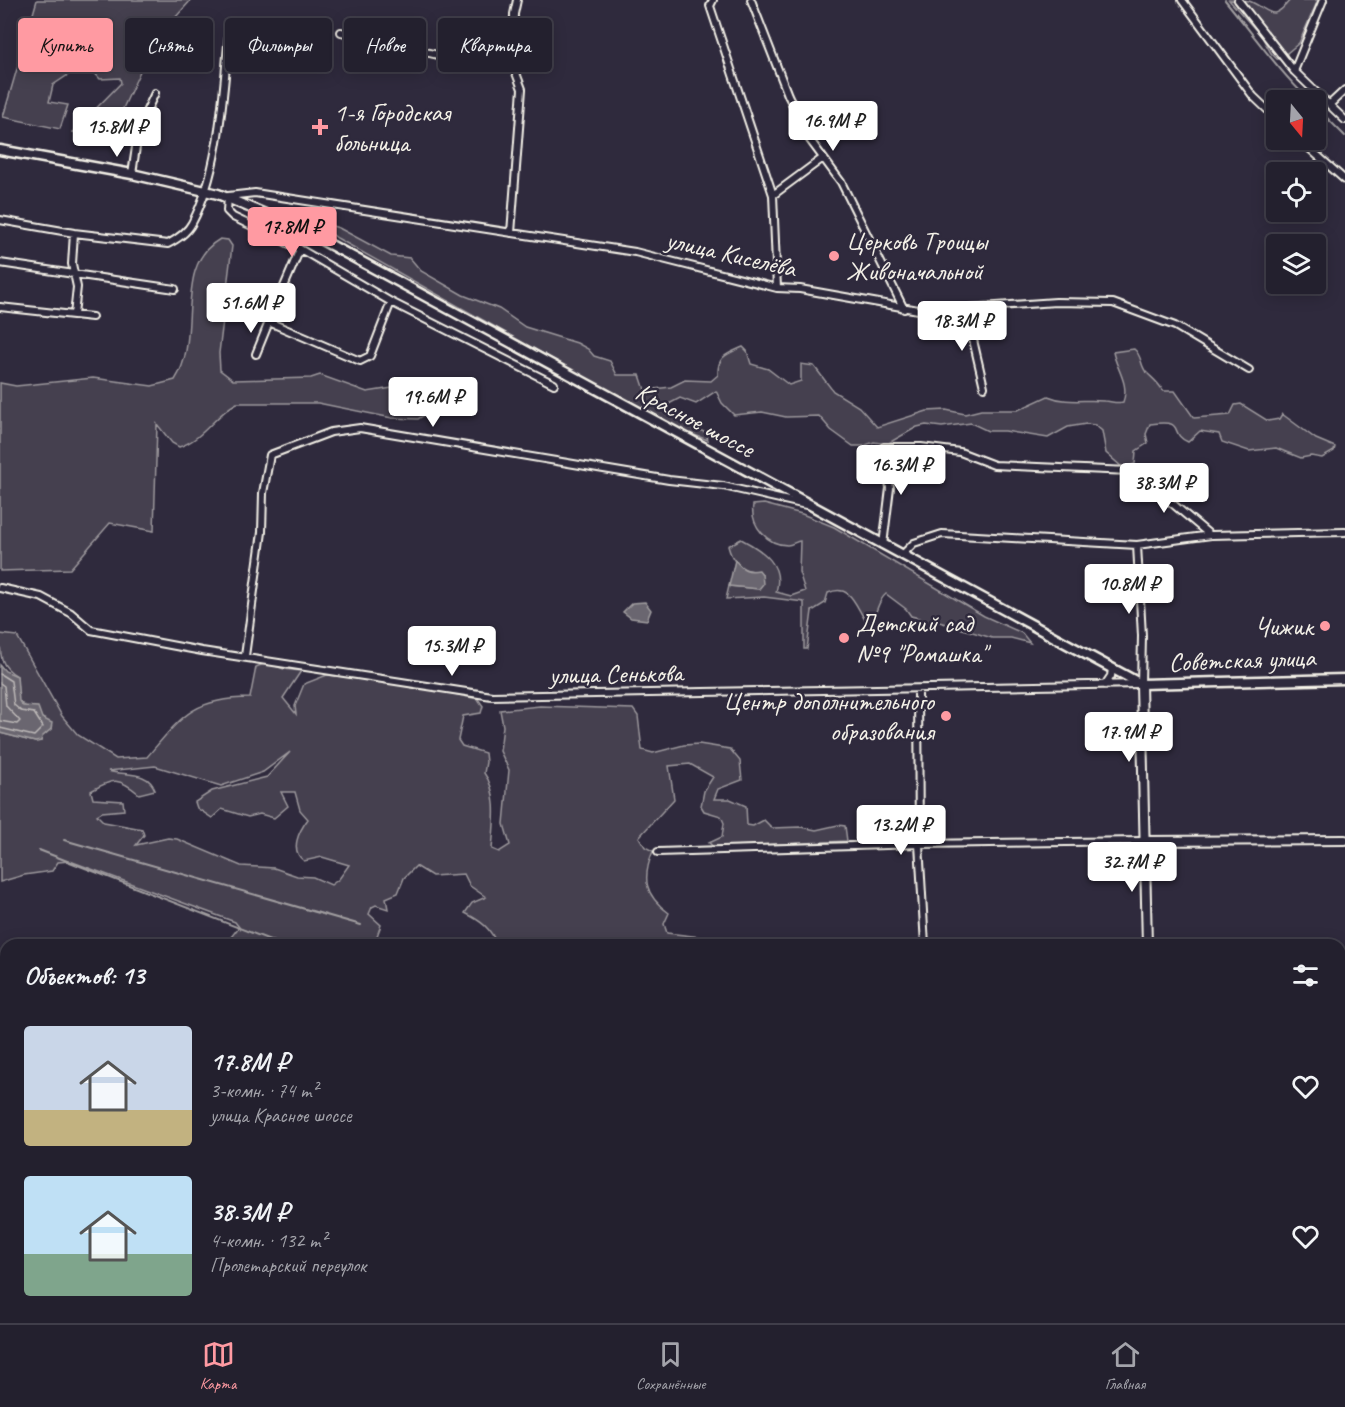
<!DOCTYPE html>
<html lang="ru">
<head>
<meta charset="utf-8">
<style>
	:root { --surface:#23202e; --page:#2b2836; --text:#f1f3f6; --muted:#a3a3aa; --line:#403e4a; --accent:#ff9aa2 }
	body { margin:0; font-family:Caveat,sans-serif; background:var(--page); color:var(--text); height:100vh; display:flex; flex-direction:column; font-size:22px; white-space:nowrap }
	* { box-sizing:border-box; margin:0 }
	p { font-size:20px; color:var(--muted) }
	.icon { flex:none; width:33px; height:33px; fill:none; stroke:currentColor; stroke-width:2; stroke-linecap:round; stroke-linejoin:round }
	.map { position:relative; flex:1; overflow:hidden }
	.details { position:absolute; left:0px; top:939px; width:1346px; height:384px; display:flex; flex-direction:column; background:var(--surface); border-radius:18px 18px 0 0; box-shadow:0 3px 15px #0003,0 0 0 2px var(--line) }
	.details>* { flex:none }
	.banner { position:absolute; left:18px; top:18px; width:600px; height:54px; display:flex; gap:12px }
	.needle { width:39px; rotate:162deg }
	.fabs { position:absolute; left:1266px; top:90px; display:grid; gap:12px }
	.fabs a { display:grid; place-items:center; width:60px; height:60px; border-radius:6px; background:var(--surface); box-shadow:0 3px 15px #0003,0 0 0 2px var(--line); font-size:30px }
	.price { position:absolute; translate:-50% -51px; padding:0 14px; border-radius:6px; background:#fff; color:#222; font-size:20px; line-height:39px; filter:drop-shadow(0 2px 3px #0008) }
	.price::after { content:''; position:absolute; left:50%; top:36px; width:18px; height:14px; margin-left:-9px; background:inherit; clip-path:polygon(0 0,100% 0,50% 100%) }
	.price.on { background:var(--accent); color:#111 }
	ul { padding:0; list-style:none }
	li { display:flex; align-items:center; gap:18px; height:150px; padding:0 24px }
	li span { display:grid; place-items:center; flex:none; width:168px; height:120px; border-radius:6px; color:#555 }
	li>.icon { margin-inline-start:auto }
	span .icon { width:72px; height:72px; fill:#fffc; stroke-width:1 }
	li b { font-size:26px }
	h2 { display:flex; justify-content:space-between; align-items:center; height:72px; padding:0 24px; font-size:26px }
	.tag { padding:0 21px; border-radius:6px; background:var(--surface); box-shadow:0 3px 15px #0003,0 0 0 2px var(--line); font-size:21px; line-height:54px }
	.tag.on { background:var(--accent); color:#111 }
	.menu { display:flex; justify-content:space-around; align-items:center; height:84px; border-top:2px solid var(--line); background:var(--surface); font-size:16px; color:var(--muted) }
	.menu a { display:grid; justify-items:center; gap:3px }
	.menu .on { color:var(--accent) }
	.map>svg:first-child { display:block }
	.green { fill:#454050; stroke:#9c989c; stroke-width:1.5; fill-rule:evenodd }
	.water { fill:#6a6670; stroke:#a19ea0; stroke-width:1.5 }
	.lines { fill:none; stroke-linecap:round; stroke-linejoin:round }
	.shore { stroke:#bdb9b8; stroke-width:1.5 }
	.stream { stroke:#a19ea0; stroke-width:2 }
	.minor-casing { stroke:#f4f1e8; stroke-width:10 }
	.tertiary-casing { stroke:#f4f1e8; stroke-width:12 }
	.secondary-casing { stroke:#f4f1e8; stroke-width:13 }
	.minor { stroke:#2f2a3d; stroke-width:6 }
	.tertiary { stroke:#2f2a3d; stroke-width:8 }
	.secondary { stroke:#2f2a3d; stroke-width:8 }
	.poi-dot { fill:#ff9aa2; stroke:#2f2a3d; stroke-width:2 }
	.labels { text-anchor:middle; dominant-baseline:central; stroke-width:5; stroke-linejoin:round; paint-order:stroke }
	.poi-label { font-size:26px; fill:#f4f1e8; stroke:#2f2a3d; text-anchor:start }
	.street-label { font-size:26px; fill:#f4f1e8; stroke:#2f2a3d }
</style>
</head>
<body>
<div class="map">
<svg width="1345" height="1323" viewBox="0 0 1345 1323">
	<rect width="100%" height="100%" fill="#2f2a3d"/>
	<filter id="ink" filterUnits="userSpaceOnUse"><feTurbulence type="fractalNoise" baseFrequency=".0167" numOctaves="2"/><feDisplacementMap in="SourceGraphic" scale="12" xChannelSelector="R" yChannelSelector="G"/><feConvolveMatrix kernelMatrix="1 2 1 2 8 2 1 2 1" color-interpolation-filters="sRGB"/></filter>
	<g filter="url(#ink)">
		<path class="green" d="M37 0H191L175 18 182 37C173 55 159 63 141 69L109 139 73 132 121 83 120 78 100 79 92 70 71 73 53 85 49 102 68 105 60 129 3 117Z
			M1229 0C1235 0 1244 0 1249 1 1270 9 1271 24 1290 0H1318L1299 43 1287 53 1285 60 1277 59 1271 53 1262 37Z
			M329 225 339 228 391 256 410 258 421 271 463 295 499 309 525 327 577 343 588 349 594 356 610 361 617 375H640L645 390 671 387 685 380 711 381 718 375C717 356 727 354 743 347L747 351 751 364 768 369 789 385 801 381V364L814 366 833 391 859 407 877 427 927 411 946 410 965 414 981 410H1018L1048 396C1067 404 1084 399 1104 401 1112 401 1115 404 1123 402 1130 384 1116 368 1113 352L1134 349C1142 355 1140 365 1146 372 1153 379 1158 382 1163 391H1175L1194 418 1230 415 1235 405 1241 404 1268 421 1279 419 1282 414 1316 439 1335 447 1334 451 1322 458 1311 456 1301 458 1276 448 1249 451 1222 442 1219 434 1200 431 1188 442C1167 433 1188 419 1150 424L1146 434 1148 443 1136 451 1135 464 1122 467 1106 453 1102 431 1095 425 1086 424 1068 427 1048 438 1005 431H988L971 423 942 427 926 425 917 427 887 444 874 442 863 446H853L831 430 819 416 786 417 762 412 734 415 722 403 716 391 696 404 680 398 665 406 680 420 706 433 708 440 675 428 337 238 324 228Z
			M220 239 228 240 232 246 219 353 220 370 233 380 311 378 320 375 367 392 443 380 451 382 456 389 454 397 418 419 392 418 318 403H237C214 415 204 439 179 447L172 443 157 424 154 531 110 523 70 569 0 571V383L16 386 93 378 152 386 175 380C203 338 172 266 220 239Z
			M764 504 802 514 834 527 984 616 1022 633 1030 643 1011 638H992L933 620 924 630 919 618 911 616 906 609 886 594C876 602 878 616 868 624 856 610 853 582 828 593L825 603 812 611 807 649H804V602L764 597 726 599 729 586 759 589 762 574 759 571C742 572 732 562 728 546L741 539C764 551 784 565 776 592L791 596 805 591 799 572 800 541C796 541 792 545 787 545 767 545 750 525 753 505Z
			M0 634 17 636 62 716 78 735 116 759 147 757C181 717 193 698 250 698L256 667 266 663 284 669 301 671 283 698 296 714 295 706 304 684 327 675 401 683 478 699 483 706 481 713 463 716 458 740 462 746 485 753 486 762 484 773C499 793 494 825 492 849L499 852 510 845 504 824 509 770 500 751 503 726 500 710 540 706 633 709 638 716 642 750 653 753 684 745 699 744 730 749 740 761 742 780 718 789 714 799H730L746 806 747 825 753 826 764 820 772 828 801 827 816 830 838 825 845 826 847 841 714 847 709 843 722 837 724 823 721 816 704 811 701 806 704 791 713 777 690 764 669 766 674 799 639 837 645 847 653 851C642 878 644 895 669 913L664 924 667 933 710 938 723 945H497C491 928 481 921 465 913L472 903 486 897 470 886 464 874 432 876 416 866 404 878 398 893 386 898 388 909 376 905 372 907 369 914 381 925 377 936 383 945H233L228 941 239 927 235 922 70 861 58 862 52 871 24 875 0 882V733L35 742 41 741V737L51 729 42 718 18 701 17 676C0 666 0 656 0 634ZM290 752 267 777 212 791 195 802 197 808 212 818 222 809 248 817 260 814 274 818 288 806 281 792H295L300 810 308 819C299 831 289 850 304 861L322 857 349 865 339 879 331 885 313 877 297 876 274 868 241 866 177 839 168 838 136 845 144 835 142 829 104 822 97 815 102 812 124 810 123 801 93 799 91 791C113 778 119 777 139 794L155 790C148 770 125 776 108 771L155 766 221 786 263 772Z
			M44 1317H116L97 1323H38Z
			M600 1317H668L669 1323H599Z
			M692 1317H795L818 1323H690Z
			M905 1317H1050L1049 1323H903Z"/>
		<path class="water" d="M735 560C743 570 747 572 759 570L762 574 763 584 759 589 729 586Z
			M645 602 651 610 647 620 631 618 623 612 632 603Z
			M0 665 5 671 17 676 19 701 23 706 38 707 42 718 52 723 51 729 42 737 41 741 35 742 0 733Z"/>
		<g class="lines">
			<path class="shore" d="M0 674 11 681 14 705 21 711 34 713 43 727 34 736 0 728
				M0 683 4 686 6 706 20 721 17 724 0 721"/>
			<path class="stream" d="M1225 0C1253 34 1278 70 1309 100
				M1316 107 1345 136
				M64 840 361 925
				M39 850 283 945"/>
			<g class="minor-casing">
				<path id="minor" d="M713 0 710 6 773 195 777 288
					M751 0 788 95 810 140 841 182 904 309
					M1182 0 1253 96 1276 118
					M1238 0 1294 71 1345 120
					M341 32 442 56 513 65
					M1294 71 1323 0
					M1329 105 1345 90
					M1300 140 1345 180
					M132 174 139 127 155 93
					M773 195 823 158
					M0 220 74 233 168 244C177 239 187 233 192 223 220 171 223 93 229 34
					M74 233 72 264 77 287 74 315
					M511 233 522 89 513 65 514 14 517 0
					M300 249 269 322 360 361 370 356 391 302
					M0 263 175 289
					M0 307 92 317
					M966 310 984 387
					M256 354 269 322
					M554 384 391 302 300 249 233 217 227 211 228 196 255 193 635 252 777 288 800 289 924 311 1056 302 1113 303 1175 326 1249 370
					M883 545 890 488 884 447H921L960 452 994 465 1152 472 1155 489 1210 535
					M902 555 914 543 942 534 1137 545 1211 535 1345 532
					M0 588 41 597 71 613 91 630 202 651 492 696 1141 684 1142 636 1137 545
					M245 656 262 532 263 493 270 455 331 432 360 428 669 480 723 486 806 505
					M1105 685 1111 676 1112 669
					M918 689 919 844 925 945
					M658 852 919 844 1143 841
					M1340 1215 1345 1216
					M1340 1285 1345 1267
					M1327 1323 1329 1317"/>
			</g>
			<g class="tertiary-casing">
				<path id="tertiary" d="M1141 684 1147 945
					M1143 841 1345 840
					M1340 993 1345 995
					M892 1323 894 1317"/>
			</g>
			<g class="secondary-casing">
				<path id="secondary" d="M0 150 132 174 218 194 303 230 1141 684 1345 679"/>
			</g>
			<use href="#minor" class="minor"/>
			<use href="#tertiary" class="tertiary"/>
			<use href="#secondary" class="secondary"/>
		</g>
	</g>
	<g class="poi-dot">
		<path d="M317 118h6v6h6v6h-6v6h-6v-6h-6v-6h6z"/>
		<circle cx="834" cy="256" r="6"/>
		<circle cx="1325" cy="626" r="6"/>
		<circle cx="844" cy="638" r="6"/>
		<circle cx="946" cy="716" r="6"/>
	</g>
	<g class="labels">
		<g class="poi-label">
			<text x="334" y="112">1-я Городская<tspan x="334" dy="30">больница</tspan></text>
			<text x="846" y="241">Церковь Троицы<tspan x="846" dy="30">Живоначальной</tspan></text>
			<text x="856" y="623">Детский сад<tspan x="856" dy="30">№9 "Ромашка"</tspan></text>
			<text x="1313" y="626" text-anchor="end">Чижик</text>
			<text x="934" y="701" text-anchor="end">Центр дополнительного<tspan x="934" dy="30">образования</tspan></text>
		</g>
		<g class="street-label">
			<text transform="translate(731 254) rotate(13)">улица Киселёва</text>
			<text transform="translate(695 420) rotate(28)">Красное шоссе</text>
			<text transform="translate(1242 660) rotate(-2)">Советская улица</text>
			<text transform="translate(616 674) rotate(-1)">улица Сенькова</text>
		</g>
	</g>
</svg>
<div class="fabs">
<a><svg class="needle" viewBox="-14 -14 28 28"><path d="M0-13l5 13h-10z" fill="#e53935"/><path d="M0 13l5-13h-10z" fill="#a3a3aa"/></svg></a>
<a><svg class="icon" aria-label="locate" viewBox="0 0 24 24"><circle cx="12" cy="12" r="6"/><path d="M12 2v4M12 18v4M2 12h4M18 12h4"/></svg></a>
<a><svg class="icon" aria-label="layers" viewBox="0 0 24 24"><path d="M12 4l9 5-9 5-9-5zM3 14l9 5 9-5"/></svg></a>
</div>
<b class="price" style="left:833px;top:152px">16.9M ₽</b>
<b class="price" style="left:117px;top:158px">15.8M ₽</b>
<b class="price on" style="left:292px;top:258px">17.8M ₽</b>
<b class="price" style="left:251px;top:334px">51.6M ₽</b>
<b class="price" style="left:962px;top:352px">18.3M ₽</b>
<b class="price" style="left:433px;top:428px">19.6M ₽</b>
<b class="price" style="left:901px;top:496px">16.3M ₽</b>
<b class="price" style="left:1164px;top:514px">38.3M ₽</b>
<b class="price" style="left:1129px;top:615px">10.8M ₽</b>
<b class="price" style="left:452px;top:677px">15.3M ₽</b>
<b class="price" style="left:1129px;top:763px">17.9M ₽</b>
<b class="price" style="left:901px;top:856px">13.2M ₽</b>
<b class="price" style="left:1132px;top:893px">32.7M ₽</b>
<div class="banner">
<a class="tag on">Купить</a>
<a class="tag">Снять</a>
<a class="tag">Фильтры</a>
<a class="tag">Новое</a>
<a class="tag">Квартира</a>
</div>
<section class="details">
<h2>Объектов: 13<svg class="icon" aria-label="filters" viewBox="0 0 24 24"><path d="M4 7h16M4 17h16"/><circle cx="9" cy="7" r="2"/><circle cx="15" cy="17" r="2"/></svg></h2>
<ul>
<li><span style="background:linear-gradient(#c9d6e8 70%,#c2b280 0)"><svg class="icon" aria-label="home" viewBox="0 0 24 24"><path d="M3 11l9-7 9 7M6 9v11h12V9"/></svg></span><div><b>17.8M ₽</b><p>3-комн. · 74 m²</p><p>улица Красное шоссе</p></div><svg class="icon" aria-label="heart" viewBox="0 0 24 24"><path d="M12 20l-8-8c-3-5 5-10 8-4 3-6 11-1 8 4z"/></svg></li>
<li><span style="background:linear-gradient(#bfe0f5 65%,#7fa58c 0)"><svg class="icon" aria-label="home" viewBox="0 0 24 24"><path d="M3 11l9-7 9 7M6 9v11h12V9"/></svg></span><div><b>38.3M ₽</b><p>4-комн. · 132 m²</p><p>Пролетарский переулок</p></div><svg class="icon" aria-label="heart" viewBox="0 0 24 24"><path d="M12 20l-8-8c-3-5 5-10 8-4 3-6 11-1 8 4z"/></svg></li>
</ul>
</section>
</div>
<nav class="menu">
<a class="on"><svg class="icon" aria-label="map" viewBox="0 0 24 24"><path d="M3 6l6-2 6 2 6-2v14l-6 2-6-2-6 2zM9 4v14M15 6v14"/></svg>Карта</a>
<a><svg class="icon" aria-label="saved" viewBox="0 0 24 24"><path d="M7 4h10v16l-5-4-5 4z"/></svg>Сохранённые</a>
<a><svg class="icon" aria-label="home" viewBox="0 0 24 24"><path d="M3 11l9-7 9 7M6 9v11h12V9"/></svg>Главная</a>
</nav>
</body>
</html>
